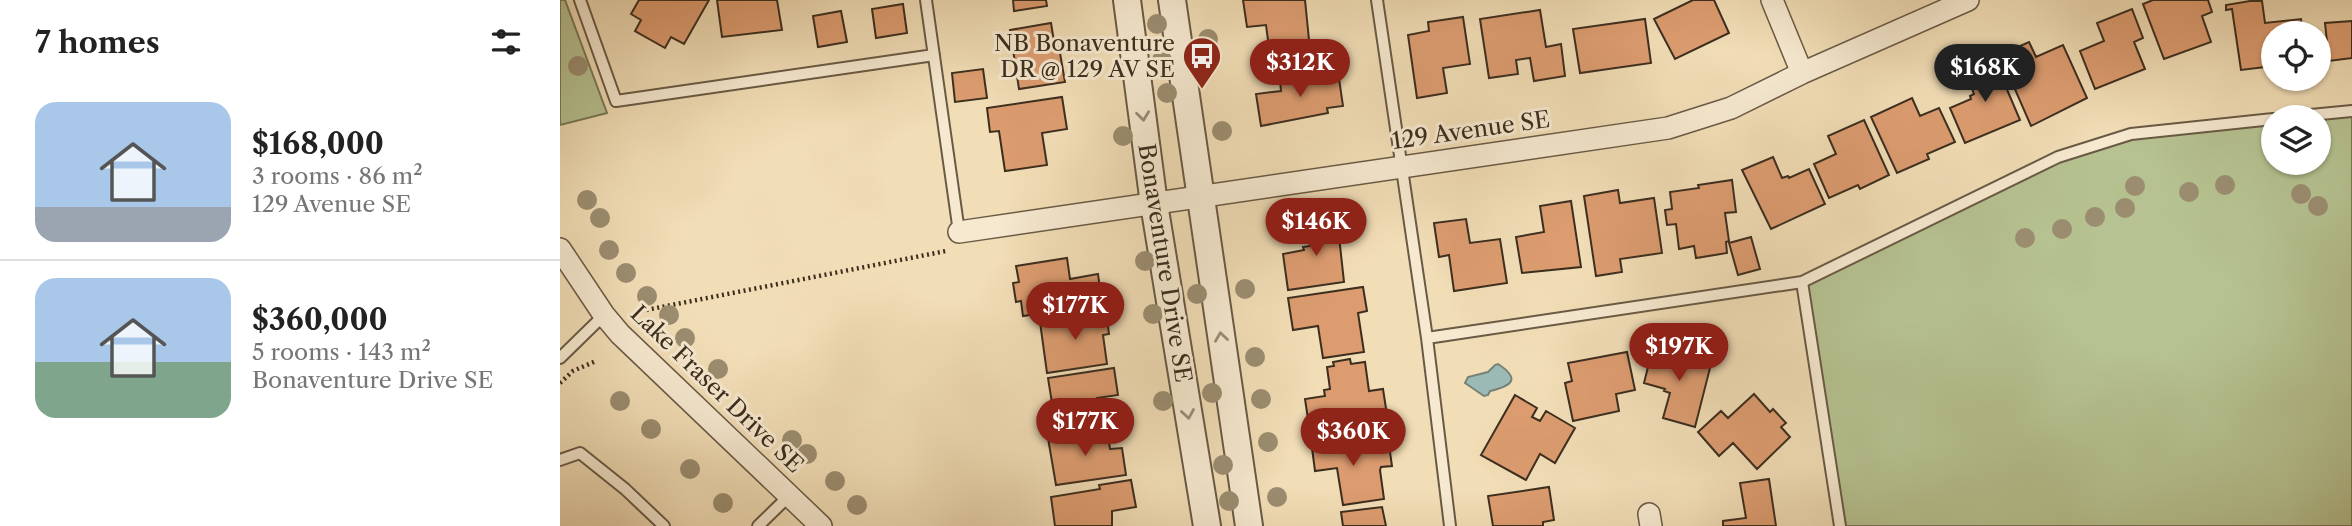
<!DOCTYPE html>
<html lang="en">
<head>
<meta charset="utf-8">
<style>
	:root { --surface:#fff; --page:#f2f2f2; --text:#222; --muted:#767676; --line:#e0e0e0; --accent:#8f2418 }
	body { margin:0; font-family:"Libre Caslon Text",serif; background:var(--page); color:var(--text); height:100vh; display:flex; flex-direction:column; font-size:26px; white-space:nowrap }
	* { box-sizing:border-box; margin:0 }
	p { font-size:23px; color:var(--muted) }
	.icon { flex:none; width:38px; height:38px; fill:none; stroke:currentColor; stroke-width:2; stroke-linecap:round; stroke-linejoin:round }
	.map { position:relative; flex:1; overflow:hidden }
	.panel { display:flex; flex-direction:column; background:var(--surface); width:560px }
	.panel>* { flex:none }
	.buttons { position:absolute; left:1701px; top:21px; display:grid; gap:14px }
	.buttons a { display:grid; place-items:center; width:70px; height:70px; border-radius:50%; background:var(--surface); box-shadow:0 2px 5px #0004; font-size:35px }
	.price { position:absolute; translate:-50% -60px; padding:0 16px; border-radius:24px; background:var(--accent); color:#fff; font-size:23px; line-height:46px; filter:drop-shadow(0 2px 4px #0008) }
	.price::after { content:''; position:absolute; left:50%; top:42px; width:21px; height:16px; margin-left:-10px; background:inherit; clip-path:polygon(0 0,100% 0,50% 100%) }
	.price.selected { background:#222; color:#fff }
	ul { padding:0; list-style:none }
	li { display:flex; align-items:center; gap:21px; height:175px; padding:0 35px }
	li+li { border-top:2px solid var(--line) }
	li span { display:grid; place-items:center; flex:none; width:196px; height:140px; border-radius:21px; color:#555 }
	li>.icon { margin-inline-start:auto }
	span .icon { width:84px; height:84px; fill:#fffc; stroke-width:1 }
	li b { font-size:30px }
	h2 { display:flex; justify-content:space-between; align-items:center; height:84px; padding:0 35px; font-size:30px }
	main { display:flex; flex:1; min-height:0 }
	.map>svg:first-child { display:block }
	.green { fill:#b6c291; stroke:#797858; stroke-width:2 }
	.water { fill:#9cbab5; stroke:#768279; stroke-width:2 }
	.building { fill:#dc9c70; stroke:#3c2e1f; stroke-width:2 }
	.lines { fill:none; stroke-linecap:round; stroke-linejoin:round }
	.service-casing { stroke:#695a45; stroke-width:14 }
	.minor-casing { stroke:#695a45; stroke-width:24 }
	.tertiary-casing { stroke:#695a45; stroke-width:30 }
	.path { stroke:#3c2e1f; stroke-width:4.5; stroke-dasharray:2 3.5; stroke-linecap:butt }
	.service { stroke:#f6e9d0; stroke-width:10 }
	.minor { stroke:#f6e9d0; stroke-width:21 }
	.tertiary { stroke:#f6e9d0; stroke-width:26 }
	.tree { fill:#9b8d70 }
	.oneway { stroke:#998c78 }
	.labels { text-anchor:middle; dominant-baseline:central; stroke-width:6; stroke-linejoin:round; paint-order:stroke }
	.poi-label { font-size:23px; fill:#3c2e1f; stroke:#f6e9d0; text-anchor:end }
	.street-label { font-size:23px; fill:#3c2e1f; stroke:#f6e9d0 }
</style>
</head>
<body>
<main>
<section class="panel">
<h2>7 homes<svg class="icon" aria-label="filters" viewBox="0 0 24 24"><path d="M4 7h16M4 17h16"/><circle cx="9" cy="7" r="2"/><circle cx="15" cy="17" r="2"/></svg></h2>
<ul>
<li><span style="background:linear-gradient(#a9c7e8 75%,#9aa5b1 0)"><svg class="icon" aria-label="home" viewBox="0 0 24 24"><path d="M3 11l9-7 9 7M6 9v11h12V9"/></svg></span><div><b>$168,000</b><p>3 rooms · 86 m²</p><p>129 Avenue SE</p></div></li>
<li><span style="background:linear-gradient(#a9c7e8 60%,#7fa58c 0)"><svg class="icon" aria-label="home" viewBox="0 0 24 24"><path d="M3 11l9-7 9 7M6 9v11h12V9"/></svg></span><div><b>$360,000</b><p>5 rooms · 143 m²</p><p>Bonaventure Drive SE</p></div></li>
</ul>
</section>
<div class="map">
<svg width="1792" height="526" viewBox="0 0 1792 526">
	<rect width="100%" height="100%" fill="#f1ddb6"/>
	<filter id="stains"><feTurbulence type="fractalNoise" baseFrequency=".00286" numOctaves="4"/><feColorMatrix values="0 0 0 0 .2 0 0 0 0 .09 0 0 0 0 .02 0 0 0 .5 -.17"/></filter>
	<radialGradient id="worn" r=".72"><stop offset=".6" stop-color="#630" stop-opacity="0"/><stop offset="1" stop-color="#630" stop-opacity=".3"/></radialGradient>
	<path class="green" d="M0 0H5L47 113 0 125Z
		M1792 111V526H1280L1242 282 1498 157 1571 134 1713 119V163H1759V117Z"/>
	<path class="water" d="M938 364C961 379 952 386 930 391L928 395 924 396 905 383 908 377 928 372 935 365Z"/>
	<path class="building" d="M79 0H149L124 44 111 37 105 48 75 31 81 20 71 14Z
		M157 0H217L222 30 162 37Z
		M453 0H486L487 6 454 11Z
		M683 0H745L750 50 710 55 706 25 687 27Z
		M1133 0H1154L1169 33 1115 59 1094 19Z
		M1593 0H1648L1652 12 1642 16 1651 42 1604 59 1583 4Z
		M1690 1H1702L1705 23 1741 19 1743 33H1713V66L1681 70 1672 9 1666 10V5Z
		M343 4 347 33 316 38 312 9Z
		M1572 9 1583 38 1574 42 1585 69 1535 89 1520 51 1544 41 1537 23Z
		M980 10 986 47 1001 44 1005 76 974 81 970 58 956 60 958 74 929 78 920 19Z
		M281 11 287 42 258 47 253 16Z
		M903 17 910 64 883 68 887 93 857 98 848 35 869 31 868 22Z
		M1085 19 1091 63 1020 73 1013 29Z
		M1792 21V58L1769 61 1765 23Z
		M491 23 495 48 499 47 505 82 459 89 450 30Z
		M1469 42 1476 57 1503 45 1527 98 1471 126 1440 55Z
		M1434 59 1460 120 1405 143 1390 108 1411 99 1410 96 1414 94 1405 71Z
		M423 69 427 98 395 102 392 73Z
		M778 72 783 106 767 108 768 113 701 126 696 94 721 91 720 81Z
		M502 97 507 129 482 133 487 165 445 171 439 131 430 132 427 108Z
		M1352 98 1360 116 1379 108 1395 142 1367 154 1369 159 1337 173 1311 117Z
		M1304 120 1329 175 1300 189 1298 185 1269 198 1254 164 1276 154 1268 136Z
		M1213 157 1222 178 1228 176 1229 178 1249 169 1265 204 1211 229 1182 170Z
		M1172 180 1176 212 1165 213 1169 241 1166 242 1167 253 1136 258 1134 246 1119 249 1116 224 1107 225 1105 210 1112 209 1110 192 1139 188 1138 185Z
		M1058 190 1060 203 1094 198 1102 253 1060 259 1062 272 1036 276 1024 196Z
		M1011 201 1021 267 962 273 956 237 984 232 980 206Z
		M777 218 784 282 728 290 723 254 744 250 743 247 750 246 747 223Z
		M906 219 910 243 940 239 947 283 894 291 889 255 879 257 874 223Z
		M1191 237 1200 269 1178 275 1169 243Z
		M507 258 510 279 538 274 542 304 463 316 461 301 456 302 453 283 459 282 456 266Z
		M803 287 807 311 798 313 804 352 763 358 758 326 733 330 728 298Z
		M546 313 549 334 543 335 547 364 487 373 480 322Z
		M1093 347 1152 360 1135 427 1103 418 1110 393 1104 391 1105 389 1084 383Z
		M1067 352 1075 390 1056 394 1059 411 1013 421 1005 383 1012 381 1008 363Z
		M790 359 791 364 805 362 809 391 823 389 827 415 783 422V426L750 432 745 399 765 396 764 390 770 389 767 367 774 366 773 362Z
		M554 368 558 395 537 398 542 418 540 421 495 428 488 407 492 403 488 378Z
		M1194 394 1210 412 1213 409 1226 423 1221 427 1230 437 1197 469 1173 443 1159 456 1138 432 1161 411 1168 418Z
		M955 395 977 408 972 417 980 421 986 411 1015 428 995 463 980 454 966 480 921 455Z
		M547 429 550 449 562 448 566 475 496 485 488 438Z
		M784 436 785 448 829 445 832 466 821 467 820 470 824 499 783 505 777 468 755 471 751 440Z
		M1209 479 1216 526H1163V521L1186 518 1180 483Z
		M571 480 576 507 552 511V526H495L491 497 540 489 539 485Z
		M989 487 994 520 983 522V526H933L928 496Z
		M822 507 826 526H783L781 512Z"/>
	<g class="lines">
		<g class="service-casing">
			<path id="service" d="M20 0 56 101 374 55
				M366 0 399 232
				M817 0 867 338 890 526
				M1730 117 1792 111
				M1242 282 1280 526
				M867 338 1242 282 1498 157 1571 134 1713 119
				M0 358 44 315
				M0 460 20 453 65 489 104 526
				M198 526 230 495"/>
		</g>
		<g class="minor-casing">
			<path id="minor" d="M1212 0 1242 73
				M399 232 1108 128 1171 108 1242 73 1408 0
				M0 249 44 315 60 334 261 526
				M1089 514 1091 526"/>
		</g>
		<g class="tertiary-casing">
			<path id="tertiary" d="M567 0 594 204 647 526
				M612 0 689 526"/>
		</g>
		<path class="path" d="M81 311 386 251
			M0 383 13 371 36 361"/>
		<use href="#service" class="service"/>
		<use href="#minor" class="minor"/>
		<use href="#tertiary" class="tertiary"/>
	</g>
	<g class="tree">
		<circle cx="597" cy="24" r="10"/>
		<circle cx="648" cy="39" r="10"/>
		<circle cx="602" cy="60" r="10"/>
		<circle cx="18" cy="66" r="10"/>
		<circle cx="607" cy="93" r="10"/>
		<circle cx="662" cy="131" r="10"/>
		<circle cx="563" cy="136" r="10"/>
		<circle cx="1665" cy="185" r="10"/>
		<circle cx="1575" cy="186" r="10"/>
		<circle cx="1629" cy="192" r="10"/>
		<circle cx="1741" cy="194" r="10"/>
		<circle cx="27" cy="200" r="10"/>
		<circle cx="1758" cy="206" r="10"/>
		<circle cx="1565" cy="208" r="10"/>
		<circle cx="1535" cy="217" r="10"/>
		<circle cx="40" cy="218" r="10"/>
		<circle cx="1502" cy="229" r="10"/>
		<circle cx="1465" cy="238" r="10"/>
		<circle cx="49" cy="250" r="10"/>
		<circle cx="585" cy="261" r="10"/>
		<circle cx="66" cy="273" r="10"/>
		<circle cx="685" cy="289" r="10"/>
		<circle cx="637" cy="294" r="10"/>
		<circle cx="87" cy="296" r="10"/>
		<circle cx="593" cy="314" r="10"/>
		<circle cx="109" cy="315" r="10"/>
		<circle cx="125" cy="338" r="10"/>
		<circle cx="695" cy="357" r="10"/>
		<circle cx="158" cy="369" r="10"/>
		<circle cx="652" cy="393" r="10"/>
		<circle cx="701" cy="399" r="10"/>
		<circle cx="60" cy="401" r="10"/>
		<circle cx="603" cy="401" r="10"/>
		<circle cx="91" cy="429" r="10"/>
		<circle cx="232" cy="440" r="10"/>
		<circle cx="708" cy="442" r="10"/>
		<circle cx="247" cy="454" r="10"/>
		<circle cx="663" cy="465" r="10"/>
		<circle cx="130" cy="469" r="10"/>
		<circle cx="275" cy="481" r="10"/>
		<circle cx="717" cy="497" r="10"/>
		<circle cx="669" cy="501" r="10"/>
		<circle cx="163" cy="503" r="10"/>
		<circle cx="297" cy="505" r="10"/>
	</g>
	<defs><path id="oneway-chevron" d="M-2-3.5L2.5 0L-2 3.5" fill="none" stroke-width="1.6" stroke-linecap="round" stroke-linejoin="round" transform="scale(1.75)"/></defs>
	<g class="oneway">
		<use href="#oneway-chevron" transform="translate(583 116) rotate(83)"/>
		<use href="#oneway-chevron" transform="translate(661 337) rotate(-98)"/>
		<use href="#oneway-chevron" transform="translate(628 414) rotate(81)"/>
	</g>
	<defs>
		<g id="bus-pin" transform="scale(2.0125)"><path d="M0 17L-7.5 6A9.5 9.5 0 1 1 7.5 6Z" fill="#8f2418" stroke="#f6e9d0"/><path d="M-5-6H5V4H4V6H2V4H-2V6H-4V4H-5ZM-3.5-4V0h7V-4ZM-3.5 1.2v1.5H-2V1.2ZM2 1.2v1.5H3.5V1.2Z" fill="#fff"/></g>
	</defs>
	<g fill-rule="evenodd">
		<use href="#bus-pin" x="642" y="56"/>
	</g>
	<g class="labels">
		<g class="poi-label">
			<text x="615" y="43">NB Bonaventure<tspan x="615" dy="26">DR @ 129 AV SE</tspan></text>
		</g>
		<g class="street-label">
			<text transform="translate(911 130) rotate(-8)">129 Avenue SE</text>
			<text transform="translate(605 263) rotate(81)">Bonaventure Drive SE</text>
			<text transform="translate(157 389) rotate(44)">Lake Fraser Drive SE</text>
		</g>
	</g>
	<rect width="100%" height="100%" filter="url(#stains)"/>
	<rect width="100%" height="100%" fill="url(#worn)"/>
</svg>
<div class="buttons">
<a><svg class="icon" aria-label="locate" viewBox="0 0 24 24"><circle cx="12" cy="12" r="6"/><path d="M12 2v4M12 18v4M2 12h4M18 12h4"/></svg></a>
<a><svg class="icon" aria-label="layers" viewBox="0 0 24 24"><path d="M12 4l9 5-9 5-9-5zM3 14l9 5 9-5"/></svg></a>
</div>
<b class="price" style="left:740px;top:99px">$312K</b>
<b class="price selected" style="left:1425px;top:104px">$168K</b>
<b class="price" style="left:756px;top:258px">$146K</b>
<b class="price" style="left:515px;top:342px">$177K</b>
<b class="price" style="left:1119px;top:383px">$197K</b>
<b class="price" style="left:525px;top:458px">$177K</b>
<b class="price" style="left:793px;top:468px">$360K</b>
</div>
</main>
</body>
</html>
